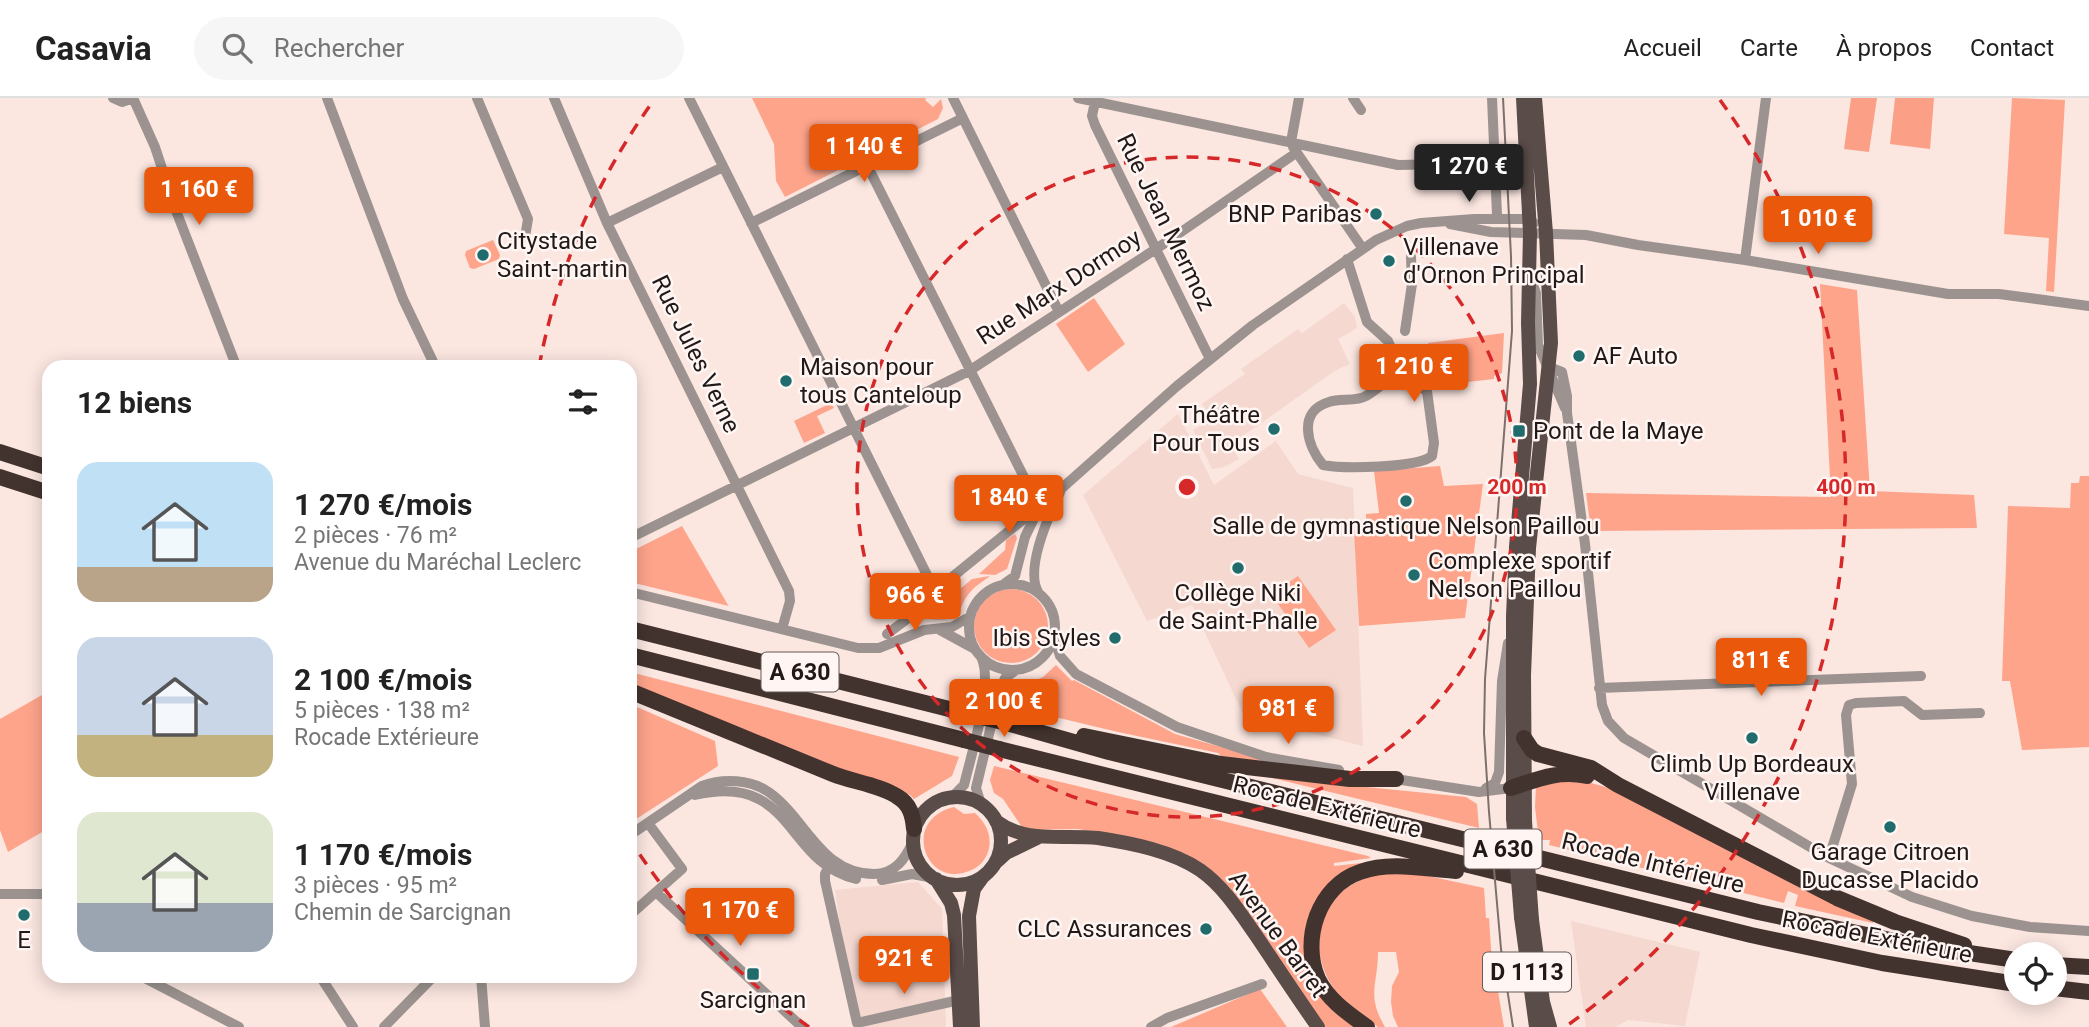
<!DOCTYPE html>
<html lang="fr">
<head>
<meta charset="utf-8">
<style>
	:root { --surface:#fff; --page:#f6f6f6; --text:#222; --muted:#767676; --line:#e0e0e0; --accent:#ea580c }
	body { margin:0; font-family:Roboto,sans-serif; background:var(--page); color:var(--text); height:100vh; display:flex; flex-direction:column; font-size:26px; white-space:nowrap }
	* { box-sizing:border-box; margin:0 }
	p { font-size:23px; color:var(--muted) }
	.icon { flex:none; width:38px; height:38px; fill:none; stroke:currentColor; stroke-width:2; stroke-linecap:round; stroke-linejoin:round }
	.map { position:relative; flex:1; overflow:hidden }
	.sheet { position:absolute; left:42px; top:262px; width:595px; height:623px; display:flex; flex-direction:column; background:var(--surface); border-radius:21px; box-shadow:0 4px 18px #0003 }
	.sheet>* { flex:none }
	.tools { position:absolute; left:2004px; top:844px; display:grid; gap:14px }
	.tools a { display:grid; place-items:center; width:63px; height:63px; border-radius:50%; background:var(--surface); box-shadow:0 4px 18px #0003; font-size:35px }
	.price { position:absolute; translate:-50% -60px; padding:0 16px; border-radius:7px; background:var(--accent); color:#fff; font-size:23px; line-height:46px; filter:drop-shadow(0 2px 4px #0008) }
	.price::after { content:''; position:absolute; left:50%; top:42px; width:21px; height:16px; margin-left:-10px; background:inherit; clip-path:polygon(0 0,100% 0,50% 100%) }
	.price.on { background:#222; color:#fff }
	ul { padding:0; list-style:none }
	li { display:flex; align-items:center; gap:21px; height:175px; padding:0 35px }
	li span { display:grid; place-items:center; flex:none; width:196px; height:140px; border-radius:21px; color:#555 }
	li>.icon { margin-inline-start:auto }
	span .icon { width:84px; height:84px; fill:#fffc; stroke-width:1 }
	li b { font-size:30px }
	h2 { display:flex; justify-content:space-between; align-items:center; height:84px; padding:0 35px; font-size:30px }
	header { display:flex; align-items:center; gap:42px; box-sizing:border-box; height:98px; padding:0 35px; background:var(--surface); border-bottom:2px solid var(--line) }
	header strong { font-size:33px }
	nav { display:flex; gap:38px; margin-inline-start:auto; font-size:24px }
	.search { width:490px; height:63px; background:var(--page); display:flex; align-items:center; gap:18px; box-sizing:border-box; padding:0 24px; border-radius:38px; color:var(--muted); font-size:26px }
	.map>svg:first-child { display:block }
	.built { fill:#f5d8d0 }
	.green { fill:#fea48b }
	.forest { fill:#fba087 }
	.lines { fill:none; stroke-linecap:round; stroke-linejoin:round }
	.minor { stroke:#9c9390; stroke-width:10 }
	.major { stroke:#5a4c48; stroke-width:14 }
	.highway { stroke:#43332f; stroke-width:16 }
	.tram { stroke:#7d706c; stroke-width:2 }
	.major-bridge { stroke:#5a4c48; stroke-width:14 }
	.highway-bridge { stroke:#43332f; stroke-width:16 }
	.ring { fill:none; stroke:#d62828; stroke-width:3.5; stroke-dasharray:12 9 }
	.poi-dot { fill:#206c6c; stroke:#fff6f4; stroke-width:2.5 }
	.labels { text-anchor:middle; dominant-baseline:central; stroke-width:5; stroke-linejoin:round; paint-order:stroke }
	.shield { fill:#fff6f4; stroke:#635b59; stroke-width:2 }
	.shield-label { font-size:23px; font-weight:bold; fill:#201917 }
	.poi-label { font-size:24px; fill:#201917; stroke:#fff6f4; text-anchor:start }
	.street-label { font-size:24px; fill:#201917; stroke:#fff6f4 }
	.centre { fill:#d62828; stroke:#fff6f4; stroke-width:3.5 }
	.ring-label { font-size:21px; text-anchor:middle; font-weight:bold; fill:#d62828; stroke:#fff6f4; stroke-width:5; stroke-linejoin:round; paint-order:stroke }
</style>
</head>
<body>
<header>
<strong>Casavia</strong>
<div class="search"><svg class="icon" aria-label="search" viewBox="0 0 24 24"><circle cx="10" cy="10" r="6"/><path d="M15 15l6 6"/></svg>Rechercher</div>
<nav><a>Accueil</a><a>Carte</a><a>À propos</a><a>Contact</a></nav>
</header>
<div class="map">
<svg width="2089" height="929" viewBox="0 0 2089 929">
	<rect width="100%" height="100%" fill="#fbe6e0"/>
	<path class="built" d="M1344 205 1355 219 1357 230 1338 241 1350 266 1336 272 1230 347 1239 361 1224 369 1212 371 1193 332 1213 321 1202 306 1245 276 1241 271 1298 231 1302 235Z
		M1178 316 1214 387 1276 343 1298 376 1353 390 1363 648 1244 618 1192 507 1147 523 1083 397Z
		M918 784 942 811 946 929H854L835 792Z
		M1571 823 1700 854 1685 928 1628 922 1616 929H1586Z"/>
	<path class="green" d="M752 0H926L925 2 933 9 941 1 943 10 938 21 875 53 861 49 854 52 850 66 785 99 776 83 774 46Z
		M2012 0 2065 2 2054 194 2046 193 2049 140 2004 136Z
		M493 142 500 157 499 161 474 171 470 170 465 157 466 153Z
		M1820 186 1857 192 1870 393 1974 397 1977 430 1591 433 1586 395 1831 399Z
		M1094 200 1125 246 1088 274 1056 226Z
		M1504 235 1502 275 1494 278V281L1433 288 1428 245Z
		M831 305 834 310 817 318 825 335 804 345 794 323Z
		M1440 368 1444 388 1483 386 1465 520 1359 528 1354 433 1366 425V416L1379 415 1374 373Z
		M2080 378H2089V649L2022 652 2010 583H2002L2008 408 2070 410 2071 385H2079Z
		M682 428 728 507 729 508 630 484V454Z
		M1015 436 1017 440 1007 471 995 477 979 476 1005 452 1006 442Z
		M990 478C987 481 978 486 973 491 955 509 966 525 930 521L929 512 935 504 947 502 972 481Z
		M1298 478 1336 532 1309 550 1271 496Z
		M974 528a37 37 0 1 1 74 0a37 37 0 1 1-74 0Z
		M1056 567 1072 583 1074 582 1175 636 1267 662 1265 665 1221 658 1218 655 1118 634 1009 608 1014 591 1043 579Z
		M630 574 959 659 952 678 914 701 910 697 841 675 630 588Z
		M49 593V730L8 754 0 732V621Z
		M630 606 715 643 718 668 630 725Z
		M994 668 1368 758 1371 760 1334 765V768L1370 764 1345 774 1306 856 1359 929H1325L1275 856 1210 772 1185 756 1099 734 1077 731 1024 732 1003 701 994 695 990 682Z
		M1268 679 1466 699 1477 706 1479 730Z
		M1577 681 1609 690 1873 823V825L1795 808 1798 797 1788 793 1784 805 1549 747 1550 742H1536L1535 736 1538 734 1535 709 1536 688Z
		M954 709 964 716 975 715C986 725 993 738 988 754 985 763 978 770 969 773 926 791 900 722 954 709Z
		M1380 775 1419 776 1484 790 1486 820H1489L1491 851 1504 929H1398L1393 918 1391 904 1392 888 1399 874 1396 854H1378C1378 887 1366 897 1385 929H1378C1364 919 1346 908 1336 894 1315 866 1311 825 1337 798 1348 786 1364 780 1380 775Z
		M1260 891 1287 929H1171Z"/>
	<path class="forest" d="M1851 0H1877L1869 54 1844 51Z
		M1895 0H1934L1930 51 1890 46Z"/>
	<g class="lines">
		<path class="minor" d="M113 0 122 4 133 0
			M133 0 155 49 175 110 237 270
			M327 0 403 201 436 270
			M477 0 528 121 525 139
			M554 0 607 125 789 493 790 503 782 531
			M689 0 935 493
			M953 0 1059 214
			M1078 0 1398 67 1494 65
			M1353 0 1361 12
			M1492 0 1497 117
			M1095 4 1092 18 1095 27 1210 261
			M1291 44 1299 0
			M1293 49 1363 151
			M867 67 1039 409
			M607 125 723 69
			M751 125 963 20
			M1450 126 1491 134 1586 137 1638 147 1745 162 1948 196H1999L2089 208
			M1347 161 1367 224 1388 243 1394 257 1396 274C1387 282 1377 292 1366 298 1356 304 1340 300 1329 304 1297 313 1307 348 1323 367 1343 371 1417 370 1432 358L1434 345 1427 293 1396 274
			M1745 162 1766 0
			M1531 182 1536 195 1538 247 1565 310
			M1405 233 1412 186 1411 159
			M1549 269 1562 274 1567 298V315L1585 446 1602 607 1608 623 1624 640 1829 760 1912 799 1972 818 2030 829 2089 833
			M630 440 969 273 1165 145 1296 55
			M969 529a43 43 0 1 1 86 0a43 43 0 1 1-86 0Z
			M1004 486 1015 478 1025 439 1038 412
			M630 494 858 550H879L924 532 952 529 969 519
			M1038 494C1025 470 1049 417 1060 394
			M940 532 973 550
			M887 536 923 509 935 493 1062 390 1177 288 1253 227 1376 142 1407 128 1421 125 1474 121H1529L1534 125
			M1054 539 1060 558 1076 576 1177 629 1266 659 1339 672
			M1599 590 1921 578
			M1389 680 1479 694 1511 690 1513 694
			M1486 690 1495 685 1499 674 1502 583 1508 545
			M695 697C795 674 784 764 856 781
			M946 700 954 697 964 687C971 658 993 587 982 561
			M981 706 976 690 999 595 1005 580 1015 573
			M630 737 702 688C723 680 751 681 770 695 807 722 821 776 874 776 895 776 905 761 913 744
			M1829 760 1852 686 1846 617 1849 607 1856 605 1904 603 1922 617 1980 615
			M828 770 825 776V783L857 925
			M882 782 912 776 934 780
			M657 795 802 929
			M0 796H49
			M630 817 682 771 648 725
			M141 878 239 929
			M320 878 353 929
			M481 878 485 929
			M857 925 959 902
			M384 929 434 878
			M1151 929 1167 920 1262 886"/>
		<path class="major" d="M913 743a44 44 0 1 1 88 0a44 44 0 1 1-88 0Z
			M1513 720V518L1516 449 1530 286 1528 225 1530 135 1523 0
			M996 723C1026 746 1063 736 1098 740 1131 745 1172 753 1200 772 1223 788 1239 813 1255 836 1276 867 1296 898 1318 929
			M1525 723 1524 577 1529 450 1551 245 1546 135 1535 0
			M995 765 1006 755 1037 740
			M936 781 951 805 954 817 960 929
			M1521 819 1536 929
			M1532 822 1543 904 1550 929
			M973 929 969 818 974 791 982 780"/>
		<path class="highway" d="M0 354 49 370
			M0 379 49 395
			M630 531 969 616
			M630 557 964 642
			M630 593C698 621 765 648 833 676 853 684 880 687 898 699 910 706 913 718 914 731
			M1003 624 1109 654 1758 814 1909 846 2016 862
			M1084 638 1221 666 1350 681H1396
			M1524 640 1532 652 1538 656 1591 670 1618 687 1837 800 1895 824 1964 847
			M999 651 1751 837 1882 865 2016 886
			M1511 690C1538 681 1558 672 1587 678
			M2054 867 2089 869
			M2054 890 2089 894
			M1367 929C1349 916 1328 902 1318 881 1301 842 1318 788 1360 774 1391 763 1424 771 1456 773"/>
		<path class="tram" d="M1503 0 1511 158 1512 233 1485 581 1484 635 1489 714 1501 851 1513 929"/>
		<path class="major-bridge" d="M1513 720 1521 819
			M1525 723 1532 822"/>
		<path class="highway-bridge" d="M969 616 1003 624
			M964 642 999 651"/>
	</g>
	<g class="ring">
		<circle cx="1187" cy="389" r="330"/>
		<path d="M809 929A659 659 0 0 1 631 743M539 269A659 659 0 0 1 654 2M1720 2A659 659 0 0 1 1565 929"/>
	</g>
	<g class="poi-dot">
		<circle cx="1376" cy="116" r="7"/>
		<circle cx="483" cy="157" r="7"/>
		<circle cx="1389" cy="163" r="7"/>
		<circle cx="1579" cy="258" r="7"/>
		<circle cx="786" cy="283" r="7"/>
		<circle cx="1274" cy="331" r="7"/>
		<rect x="1512" y="326" width="14" height="14" rx="3.5"/>
		<circle cx="1406" cy="403" r="7"/>
		<circle cx="1238" cy="470" r="7"/>
		<circle cx="1414" cy="477" r="7"/>
		<circle cx="1115" cy="540" r="7"/>
		<circle cx="1752" cy="640" r="7"/>
		<circle cx="1890" cy="729" r="7"/>
		<circle cx="24" cy="817" r="7"/>
		<circle cx="1206" cy="831" r="7"/>
		<rect x="746" y="869" width="14" height="14" rx="3.5"/>
	</g>
	<g class="labels">
		<g class="shield">
			<rect x="761.5" y="554.5" width="77" height="39" rx="5"/>
			<rect x="1464.5" y="731.5" width="77" height="39" rx="5"/>
			<rect x="1483" y="854.5" width="88" height="39" rx="5"/>
		</g>
		<g class="shield-label">
			<text x="800" y="574">A 630</text>
			<text x="1503" y="751">A 630</text>
			<text x="1527" y="874">D 1113</text>
		</g>
		<g class="poi-label">
			<text x="1362" y="116" text-anchor="end">BNP Paribas</text>
			<text x="497" y="143">Citystade<tspan x="497" dy="28">Saint-martin</tspan></text>
			<text x="1403" y="149">Villenave<tspan x="1403" dy="28">d'Ornon Principal</tspan></text>
			<text x="1593" y="258">AF Auto</text>
			<text x="800" y="269">Maison pour<tspan x="800" dy="28">tous Canteloup</tspan></text>
			<text x="1260" y="317" text-anchor="end">Théâtre<tspan x="1260" dy="28">Pour Tous</tspan></text>
			<text x="1533" y="333">Pont de la Maye</text>
			<text x="1406" y="428" text-anchor="middle">Salle de gymnastique Nelson Paillou</text>
			<text x="1428" y="463">Complexe sportif<tspan x="1428" dy="28">Nelson Paillou</tspan></text>
			<text x="1238" y="495" text-anchor="middle">Collège Niki<tspan x="1238" dy="28">de Saint-Phalle</tspan></text>
			<text x="1101" y="540" text-anchor="end">Ibis Styles</text>
			<text x="1752" y="666" text-anchor="middle">Climb Up Bordeaux<tspan x="1752" dy="28">Villenave</tspan></text>
			<text x="1890" y="754" text-anchor="middle">Garage Citroen<tspan x="1890" dy="28">Ducasse Placido</tspan></text>
			<text x="1192" y="831" text-anchor="end">CLC Assurances</text>
			<text x="24" y="842" text-anchor="middle">E</text>
			<text x="753" y="902" text-anchor="middle">Sarcignan</text>
		</g>
		<g class="street-label">
			<text transform="translate(1166 124) rotate(64)">Rue Jean Mermoz</text>
			<text transform="translate(1059 189) rotate(-33)">Rue Marx Dormoy</text>
			<text transform="translate(696 256) rotate(64)">Rue Jules Verne</text>
			<text transform="translate(1327 709) rotate(14)">Rocade Extérieure</text>
			<text transform="translate(1653 765) rotate(14)">Rocade Intérieure</text>
			<text transform="translate(1278 836) rotate(54)">Avenue Barret</text>
			<text transform="translate(1877 839) rotate(11)">Rocade Extérieure</text>
		</g>
	</g>
	<circle cx="1187" cy="389" r="10" class="centre"/>
	<g class="ring-label">
		<text x="1517" y="396">200 m</text>
		<text x="1846" y="396">400 m</text>
	</g>
</svg>
<div class="tools">
<a><svg class="icon" aria-label="locate" viewBox="0 0 24 24"><circle cx="12" cy="12" r="6"/><path d="M12 2v4M12 18v4M2 12h4M18 12h4"/></svg></a>
</div>
<b class="price" style="left:864px;top:86px">1 140 €</b>
<b class="price on" style="left:1469px;top:106px">1 270 €</b>
<b class="price" style="left:199px;top:129px">1 160 €</b>
<b class="price" style="left:1818px;top:158px">1 010 €</b>
<b class="price" style="left:1414px;top:306px">1 210 €</b>
<b class="price" style="left:1009px;top:437px">1 840 €</b>
<b class="price" style="left:915px;top:535px">966 €</b>
<b class="price" style="left:1761px;top:600px">811 €</b>
<b class="price" style="left:1004px;top:641px">2 100 €</b>
<b class="price" style="left:1288px;top:648px">981 €</b>
<b class="price" style="left:740px;top:850px">1 170 €</b>
<b class="price" style="left:904px;top:898px">921 €</b>
<section class="sheet">
<h2>12 biens<svg class="icon" aria-label="filters" viewBox="0 0 24 24"><path d="M4 7h16M4 17h16"/><circle cx="9" cy="7" r="2"/><circle cx="15" cy="17" r="2"/></svg></h2>
<ul>
<li><span style="background:linear-gradient(#bfe0f5 75%,#b9a48a 0)"><svg class="icon" aria-label="home" viewBox="0 0 24 24"><path d="M3 11l9-7 9 7M6 9v11h12V9"/></svg></span><div><b>1 270 €/mois</b><p>2 pièces · 76 m²</p><p>Avenue du Maréchal Leclerc</p></div></li>
<li><span style="background:linear-gradient(#c9d6e8 70%,#c2b280 0)"><svg class="icon" aria-label="home" viewBox="0 0 24 24"><path d="M3 11l9-7 9 7M6 9v11h12V9"/></svg></span><div><b>2 100 €/mois</b><p>5 pièces · 138 m²</p><p>Rocade Extérieure</p></div></li>
<li><span style="background:linear-gradient(#dfe7d0 65%,#9aa5b1 0)"><svg class="icon" aria-label="home" viewBox="0 0 24 24"><path d="M3 11l9-7 9 7M6 9v11h12V9"/></svg></span><div><b>1 170 €/mois</b><p>3 pièces · 95 m²</p><p>Chemin de Sarcignan</p></div></li>
</ul>
</section>
</div>
</body>
</html>
